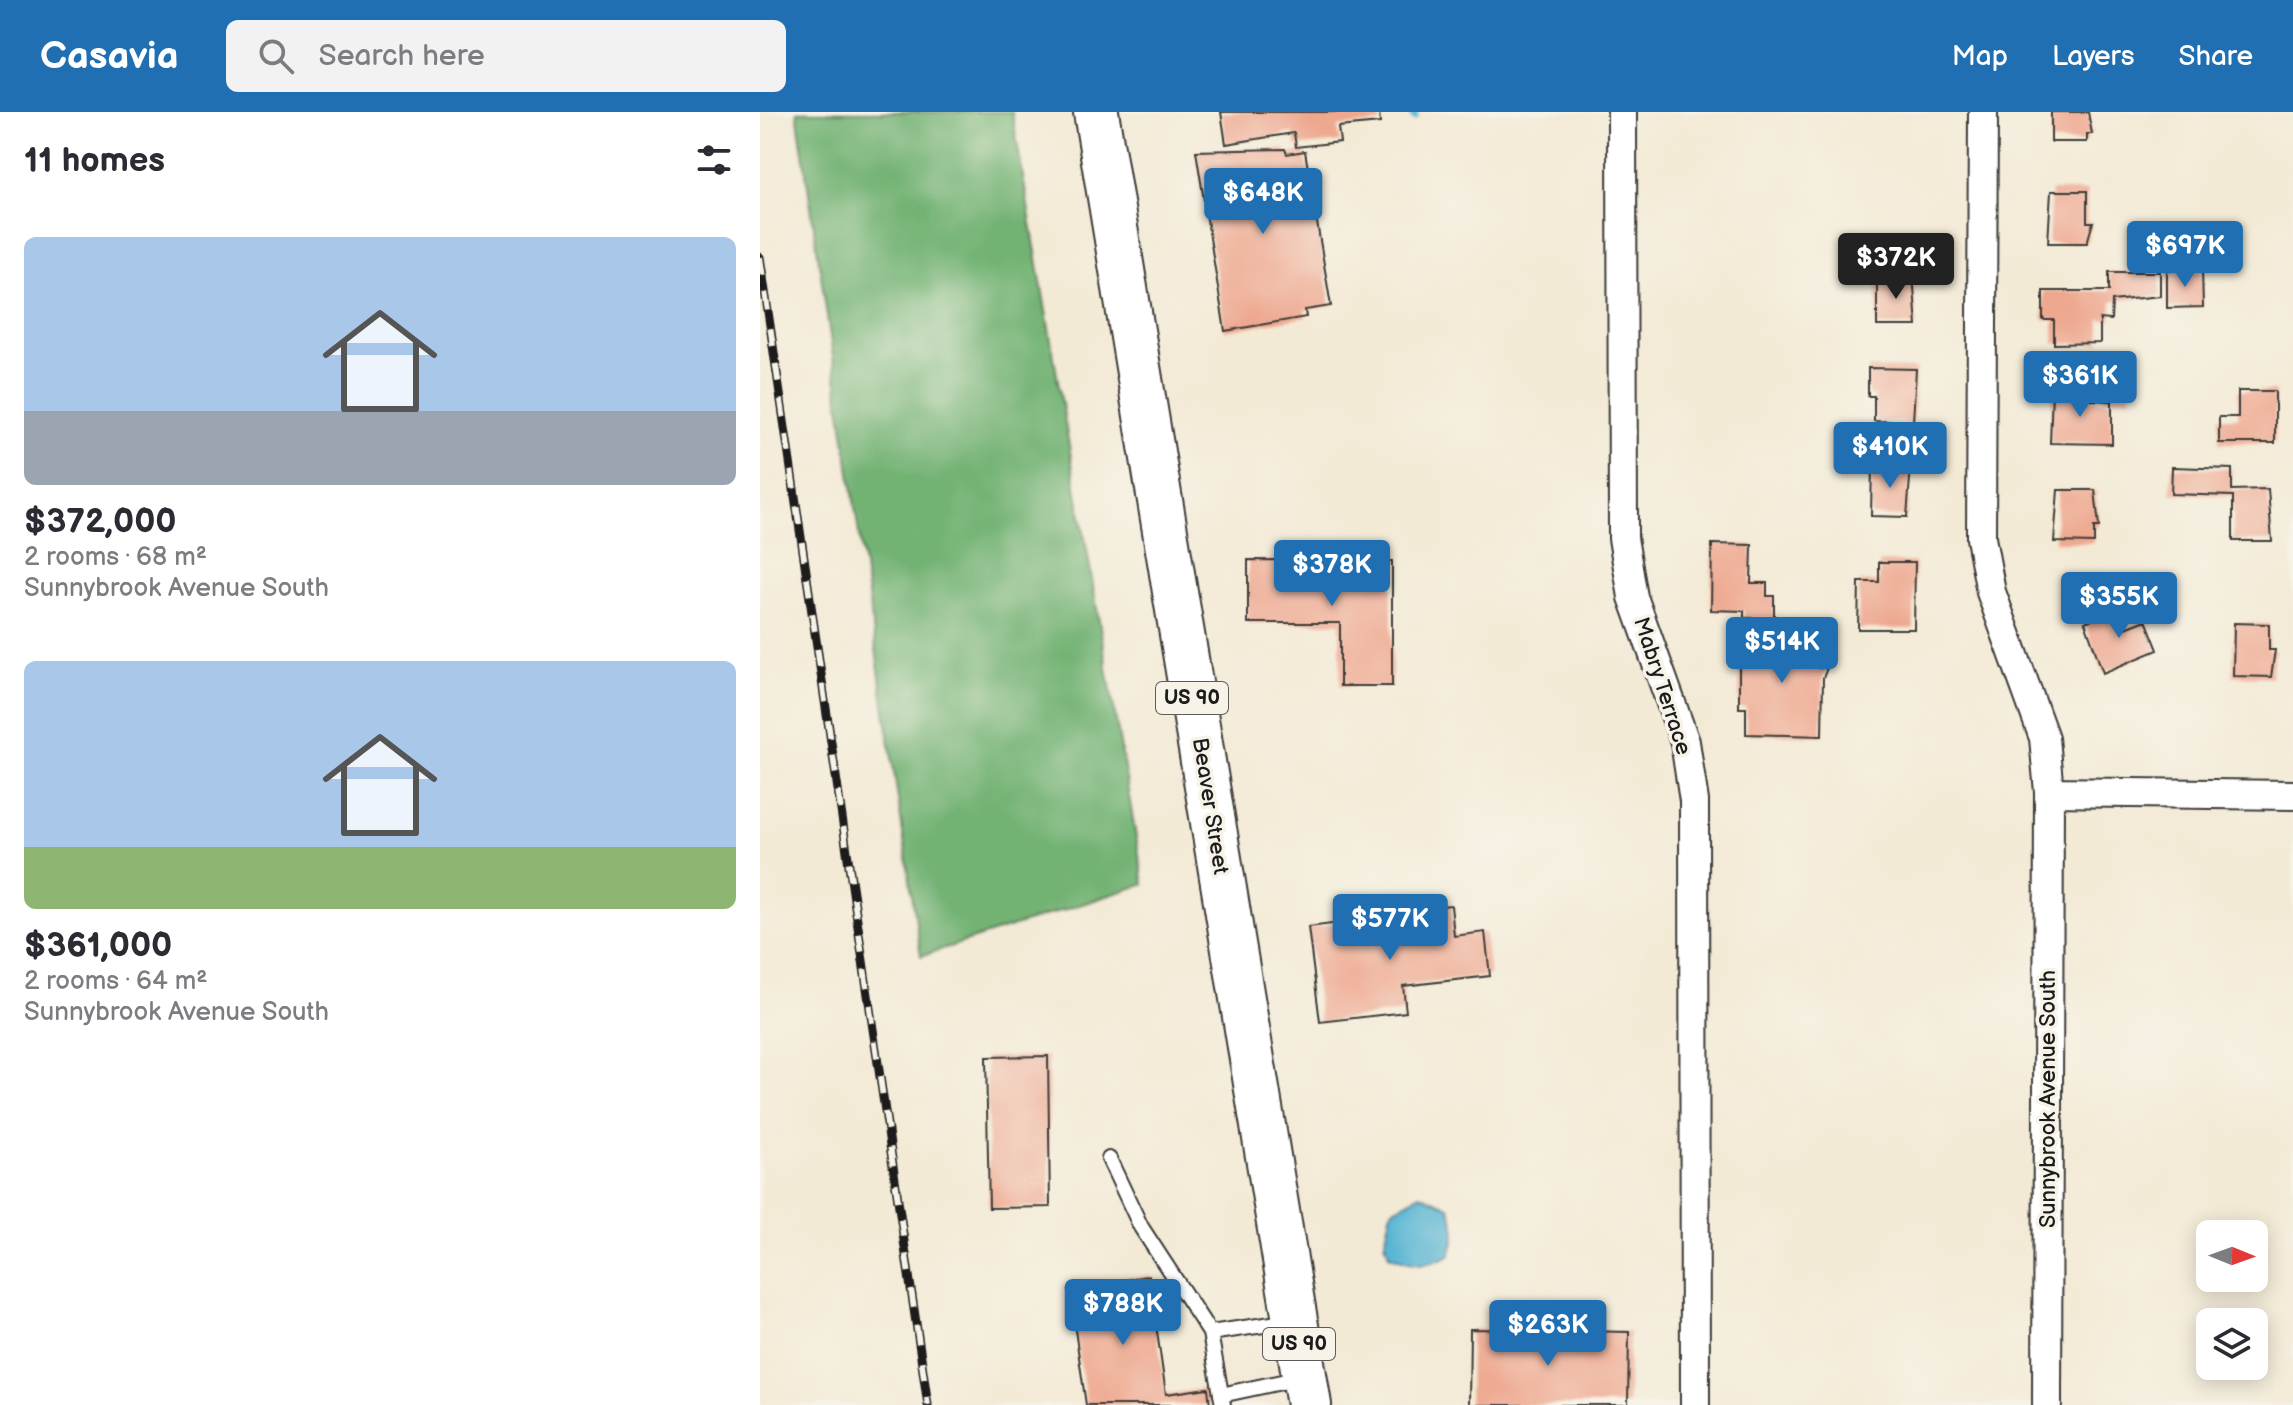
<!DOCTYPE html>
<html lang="en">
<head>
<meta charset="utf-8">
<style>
	:root { --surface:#fff; --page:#f2f2f3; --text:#2b2b33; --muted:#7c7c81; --accent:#1f6fb2 }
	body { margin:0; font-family:"Balsamiq Sans",sans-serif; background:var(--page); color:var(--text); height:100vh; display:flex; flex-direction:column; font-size:30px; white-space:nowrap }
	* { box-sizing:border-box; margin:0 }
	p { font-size:26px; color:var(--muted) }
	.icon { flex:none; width:44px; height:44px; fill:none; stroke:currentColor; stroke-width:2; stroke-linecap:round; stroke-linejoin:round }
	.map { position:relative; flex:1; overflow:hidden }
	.sheet { display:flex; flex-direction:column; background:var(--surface); width:760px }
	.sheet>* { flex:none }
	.needle { width:52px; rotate:91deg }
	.buttons { position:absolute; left:1436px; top:1108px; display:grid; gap:16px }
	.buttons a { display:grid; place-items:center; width:72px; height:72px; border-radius:12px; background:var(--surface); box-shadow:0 4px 20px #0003; font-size:40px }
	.price { position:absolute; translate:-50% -68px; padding:0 18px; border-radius:8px; background:var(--accent); color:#fff; font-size:26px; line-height:52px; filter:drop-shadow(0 2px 4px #0008) }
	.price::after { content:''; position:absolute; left:50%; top:48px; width:24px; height:18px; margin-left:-12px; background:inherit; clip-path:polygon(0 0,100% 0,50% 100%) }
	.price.selected { background:#222; color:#fff }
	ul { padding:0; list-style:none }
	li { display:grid; align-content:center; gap:16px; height:424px; padding:0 24px }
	li span { display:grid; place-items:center; height:248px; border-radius:12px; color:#555 }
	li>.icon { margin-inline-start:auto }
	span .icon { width:144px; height:144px; fill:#fffc; stroke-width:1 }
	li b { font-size:34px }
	h2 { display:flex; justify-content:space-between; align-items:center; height:96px; padding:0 24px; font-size:34px }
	header { display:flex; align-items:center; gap:48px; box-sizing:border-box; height:112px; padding:0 40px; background:var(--accent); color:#fff }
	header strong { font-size:38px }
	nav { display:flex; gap:44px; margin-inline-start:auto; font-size:28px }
	.search { width:560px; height:72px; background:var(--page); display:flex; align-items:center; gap:20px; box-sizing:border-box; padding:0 28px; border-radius:12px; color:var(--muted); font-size:30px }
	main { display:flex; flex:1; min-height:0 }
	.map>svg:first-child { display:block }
	.forest { fill:#72b273; stroke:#476748; stroke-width:2 }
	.water { fill:#55b4d3; stroke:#386878; stroke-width:2 }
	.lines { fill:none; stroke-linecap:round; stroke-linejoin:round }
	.stream { stroke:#55b4d3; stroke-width:9 }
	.building { fill:#eea890 }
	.service-casing { stroke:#3c3b38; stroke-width:18 }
	.minor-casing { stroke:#3c3b38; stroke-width:32 }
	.primary-casing { stroke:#3c3b38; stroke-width:48 }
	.service { stroke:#fff; stroke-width:14 }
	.minor { stroke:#fff; stroke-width:28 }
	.primary { stroke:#fff; stroke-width:44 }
	.rail-casing { stroke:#1c1c1c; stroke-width:9 }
	.rail { stroke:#f7f3e8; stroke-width:6; stroke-dasharray:18; stroke-linecap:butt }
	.labels { text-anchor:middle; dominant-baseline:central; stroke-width:7; stroke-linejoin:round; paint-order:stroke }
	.shield { fill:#f7f3e8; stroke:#5e5c59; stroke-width:2 }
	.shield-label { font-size:20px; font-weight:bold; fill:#1c1c1c }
	.street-label { font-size:22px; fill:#1c1c1c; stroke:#f7f3e8 }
</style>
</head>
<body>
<header>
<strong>Casavia</strong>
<div class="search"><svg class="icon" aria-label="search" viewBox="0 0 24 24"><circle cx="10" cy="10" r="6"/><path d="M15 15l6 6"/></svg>Search here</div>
<nav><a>Map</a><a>Layers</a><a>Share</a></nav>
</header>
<main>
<section class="sheet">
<h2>11 homes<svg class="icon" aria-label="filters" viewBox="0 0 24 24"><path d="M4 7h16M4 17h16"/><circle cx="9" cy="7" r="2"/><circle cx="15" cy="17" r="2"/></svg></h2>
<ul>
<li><span style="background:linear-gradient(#a9c7e8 70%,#9aa5b1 0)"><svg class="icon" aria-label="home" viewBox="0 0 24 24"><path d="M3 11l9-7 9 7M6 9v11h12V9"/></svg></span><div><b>$372,000</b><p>2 rooms · 68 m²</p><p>Sunnybrook Avenue South</p></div></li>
<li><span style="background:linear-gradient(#a9c7e8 75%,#8fb573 0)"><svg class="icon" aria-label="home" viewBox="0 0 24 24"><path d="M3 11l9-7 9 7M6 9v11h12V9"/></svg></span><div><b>$361,000</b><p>2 rooms · 64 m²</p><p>Sunnybrook Avenue South</p></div></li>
</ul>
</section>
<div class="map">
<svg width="1533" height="1293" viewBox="0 0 1533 1293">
	<rect width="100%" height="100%" fill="#f7f3e8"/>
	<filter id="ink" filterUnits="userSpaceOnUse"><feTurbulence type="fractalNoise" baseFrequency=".0125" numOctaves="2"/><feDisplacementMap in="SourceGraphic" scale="16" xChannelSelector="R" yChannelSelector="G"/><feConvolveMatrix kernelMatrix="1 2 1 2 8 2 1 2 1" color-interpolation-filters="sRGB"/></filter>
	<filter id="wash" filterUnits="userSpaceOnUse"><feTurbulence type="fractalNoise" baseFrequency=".006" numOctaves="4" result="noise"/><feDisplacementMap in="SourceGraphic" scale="32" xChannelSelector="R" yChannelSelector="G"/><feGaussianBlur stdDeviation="1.8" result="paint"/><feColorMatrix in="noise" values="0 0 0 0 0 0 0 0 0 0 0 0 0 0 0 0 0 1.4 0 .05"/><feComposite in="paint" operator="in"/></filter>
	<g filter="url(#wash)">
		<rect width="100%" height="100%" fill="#f3ead5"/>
		<path class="forest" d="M37 0H252L384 772 161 844Z"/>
		<path class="water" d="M660 1082 689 1095C696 1112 697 1125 690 1143 665 1155 655 1154 629 1143L625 1130 632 1098Z"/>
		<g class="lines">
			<path class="stream" d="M654 0V4"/>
		</g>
		<g id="blocks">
			<path class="building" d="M461 0H619L620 11 578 15 580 30 536 35 534 21 466 32Z
				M1291 0H1328L1332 22H1327V30H1291Z
				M525 37 527 42 545 39 571 194 545 198 546 205 465 219 436 39Z
				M1291 79H1327V110H1333L1327 131H1288Z
				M1408 123 1442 124 1441 152 1407 151Z
				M1442 157 1443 195 1407 196V158Z
				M1349 160H1400V184L1352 189 1351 208 1340 207V231L1294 232V208H1283V179H1349Z
				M1117 163H1153L1157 214H1117Z
				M1108 256 1156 257 1153 310 1114 309V284H1108Z
				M1344 259H1371L1370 286H1343Z
				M1478 279H1515V331H1459V305H1478Z
				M1292 280 1331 281V288L1352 289V332L1290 331Z
				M1112 352 1151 353 1147 405 1111 404Z
				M1412 355 1472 357V378L1508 377 1512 429H1473V384L1411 382Z
				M1298 378H1335L1339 415H1334V431L1294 430Z
				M952 432 992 433 991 471H1007V484H1014V506H984V499L951 498Z
				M488 448 632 449V574H580V511H488Z
				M1119 450H1155L1154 517H1098L1099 470H1119Z
				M1358 496 1366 516 1386 508 1398 538 1343 561 1325 510Z
				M1474 511 1509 512V538H1515L1511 565 1473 564Z
				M1060 524 1059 556H1067L1063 566 1062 624 986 622V596H979V525Z
				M691 793 694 824 725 820 730 864 643 874 646 900 560 910 548 815 611 807 614 829 644 826 640 798Z
				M288 944 290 1095 229 1096 226 945Z
				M389 1164 406 1282 448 1276 450 1293H326L309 1177Z
				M710 1217 869 1220 868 1293H709Z"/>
		</g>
	</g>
	<g filter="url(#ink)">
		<use href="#blocks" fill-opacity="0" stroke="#3c3b38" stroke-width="2"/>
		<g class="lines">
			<g class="service-casing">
				<path id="service" d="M349 1047 381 1115 450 1221
					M461 1283 540 1266
					M463 1293 450 1221 531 1209"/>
			</g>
			<g class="minor-casing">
				<path id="minor" d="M862 0 863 426 873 485 925 630 934 689 935 1293
					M1223 0 1221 426 1231 480 1284 626 1289 680 1287 1293
					M1289 680 1533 683"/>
			</g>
			<g class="primary-casing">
				<path id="primary" d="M336 0 549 1293"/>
			</g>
			<use href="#service" class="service"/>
			<use href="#minor" class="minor"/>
			<use href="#primary" class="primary"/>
			<g class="rail-casing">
				<path id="rail" d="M0 145 168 1293"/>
			</g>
			<use href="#rail" class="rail"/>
		</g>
	</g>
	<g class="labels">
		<g class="shield">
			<rect x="396" y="570" width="72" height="32" rx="6"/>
			<rect x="503" y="1216" width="72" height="32" rx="6"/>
		</g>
		<g class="shield-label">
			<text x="432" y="586">US 90</text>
			<text x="539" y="1232">US 90</text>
		</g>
		<g class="street-label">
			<text transform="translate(902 574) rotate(72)">Mabry Terrace</text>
			<text transform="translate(450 694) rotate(81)">Beaver Street</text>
			<text transform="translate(1288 987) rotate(-90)">Sunnybrook Avenue South</text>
		</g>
	</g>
</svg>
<div class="buttons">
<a><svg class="needle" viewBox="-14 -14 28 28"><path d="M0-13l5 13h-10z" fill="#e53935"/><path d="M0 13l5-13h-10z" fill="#7c7c81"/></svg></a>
<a><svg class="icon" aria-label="layers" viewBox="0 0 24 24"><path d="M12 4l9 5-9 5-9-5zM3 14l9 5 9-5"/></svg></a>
</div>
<b class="price" style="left:503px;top:124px">$648K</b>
<b class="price" style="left:1425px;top:177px">$697K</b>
<b class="price selected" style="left:1136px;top:189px">$372K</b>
<b class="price" style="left:1320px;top:307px">$361K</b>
<b class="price" style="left:1130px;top:378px">$410K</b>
<b class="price" style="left:572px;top:496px">$378K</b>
<b class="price" style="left:1359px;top:528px">$355K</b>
<b class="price" style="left:1022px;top:573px">$514K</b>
<b class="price" style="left:630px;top:850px">$577K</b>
<b class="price" style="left:363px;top:1235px">$788K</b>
<b class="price" style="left:788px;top:1256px">$263K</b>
</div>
</main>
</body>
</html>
